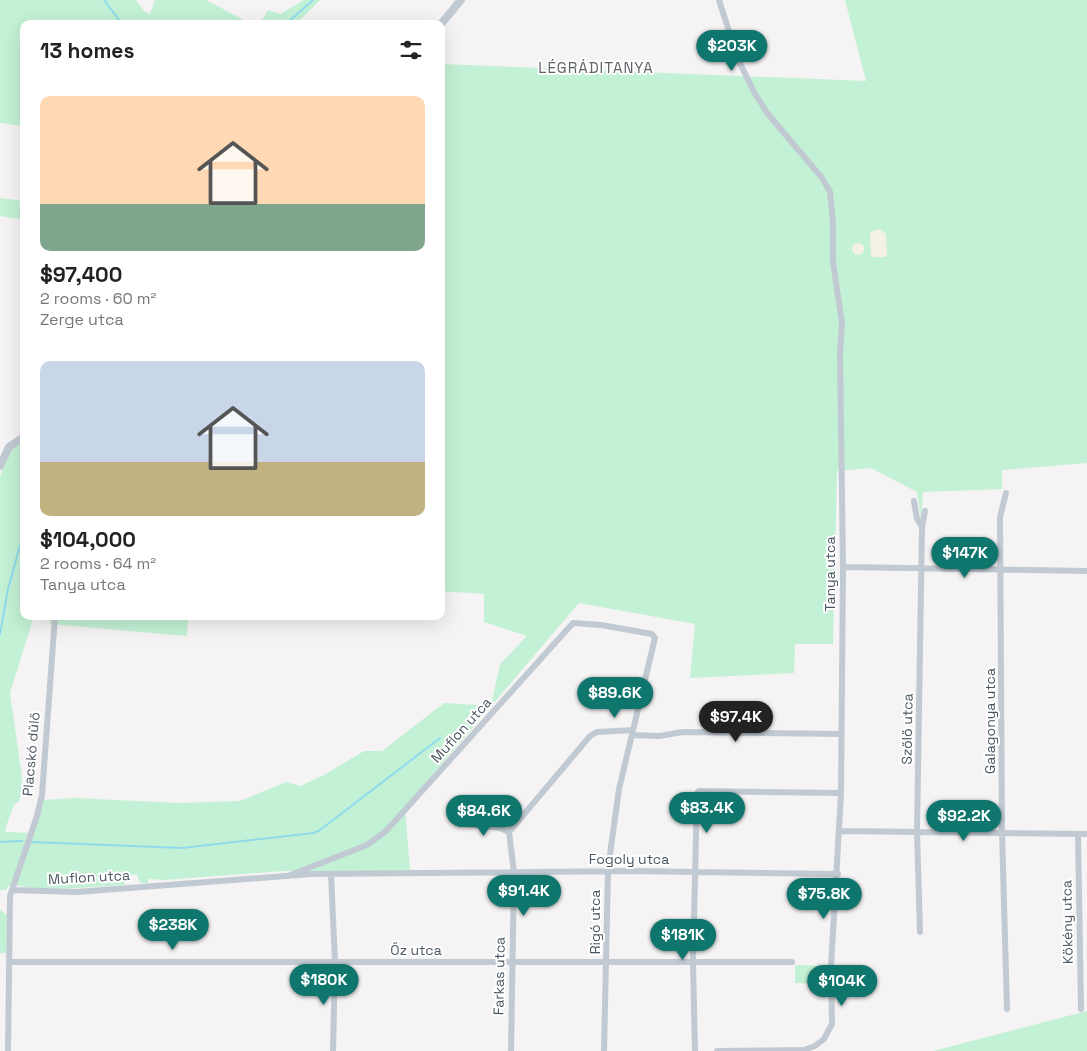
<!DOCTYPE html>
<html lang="en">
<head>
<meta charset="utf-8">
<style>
	:root { --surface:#fff; --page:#f6f6f6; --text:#222; --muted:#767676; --accent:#0f766e }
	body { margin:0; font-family:"Space Grotesk",sans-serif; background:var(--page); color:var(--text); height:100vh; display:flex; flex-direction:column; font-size:19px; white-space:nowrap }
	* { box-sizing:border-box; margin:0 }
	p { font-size:16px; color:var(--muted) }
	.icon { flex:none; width:28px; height:28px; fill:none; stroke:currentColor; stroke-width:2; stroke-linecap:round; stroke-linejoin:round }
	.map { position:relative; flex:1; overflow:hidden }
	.panel { position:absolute; left:20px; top:20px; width:425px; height:600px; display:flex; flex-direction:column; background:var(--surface); border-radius:10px; box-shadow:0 5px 20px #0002 }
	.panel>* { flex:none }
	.price { position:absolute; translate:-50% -42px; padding:0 11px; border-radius:18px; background:var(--accent); color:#fff; font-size:16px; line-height:32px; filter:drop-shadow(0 1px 2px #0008) }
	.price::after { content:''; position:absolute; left:50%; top:30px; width:15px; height:11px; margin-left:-8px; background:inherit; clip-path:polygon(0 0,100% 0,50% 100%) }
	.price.selected { background:#222; color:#fff }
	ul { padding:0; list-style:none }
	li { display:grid; align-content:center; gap:10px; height:265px; padding:0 20px }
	li span { display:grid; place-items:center; height:155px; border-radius:10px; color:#555 }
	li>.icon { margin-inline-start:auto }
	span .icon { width:90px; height:90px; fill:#fffc; stroke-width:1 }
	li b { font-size:21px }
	h2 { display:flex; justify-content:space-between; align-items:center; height:60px; padding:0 20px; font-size:21px }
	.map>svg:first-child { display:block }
	.green { fill:#c3f1d5 }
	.sand { fill:#f5f0e5 }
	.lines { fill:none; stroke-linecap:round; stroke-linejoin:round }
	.stream { stroke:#90daee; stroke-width:2 }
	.minor { stroke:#c1cad2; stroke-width:6 }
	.tertiary { stroke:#c1cad2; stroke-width:8 }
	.labels { text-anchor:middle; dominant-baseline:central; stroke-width:4; stroke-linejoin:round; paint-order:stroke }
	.street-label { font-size:14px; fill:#4a5661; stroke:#fff }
	.neighbourhood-label { font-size:15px; letter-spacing:1px; fill:#5f6368; stroke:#fff }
</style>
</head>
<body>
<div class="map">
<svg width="1087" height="1051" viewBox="0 0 1087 1051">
	<rect width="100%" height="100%" fill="#f5f3f3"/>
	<path class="green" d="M0 0H136L144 11 150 14 155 0H206L246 21 262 20 268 10 280 14 304 0H320L296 24H24V126L0 123Z
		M845 0H1087V463L1002 470V489L923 492 921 520 917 492 871 468 837 471 833 644H795L794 673 690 678 695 624 579 603 405 807 410 871H284L164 880 148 879V883H140L137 874 125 877V885L44 890 15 885 8 886 6 890H0V476L13 447 24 441V616H34L10 693 22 777 20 800 14 805 5 829 6 832 33 833 42 800 75 798 179 803 240 801 286 782 300 786 324 775 364 751H382L444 703 491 706 500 664 527 636 484 622V594L441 591V64L866 81Z
		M0 198 24 201V220L0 216Z
		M51 616H188L187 636 50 624Z
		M0 910 7 915 6 953H0Z
		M795 965 828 966 827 984 795 983Z
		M1087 1011V1051H933Z"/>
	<path class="sand" d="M879 229 886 234 887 254 885 257H871L870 232Z
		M852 249a6 6 0 1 1 12 0a6 6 0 1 1-12 0Z"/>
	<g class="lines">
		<path class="stream" d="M104 0 122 24
			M286 24 313 0
			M0 634 8 589 24 531
			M0 842 22 841
			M32 842 182 848 314 833 320 830 440 738"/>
		<path class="minor" d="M1006 493 1000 517 1002 832 1007 1009
			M914 501 917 519 922 527 917 831 920 932
			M922 527 925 511
			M843 567 1087 571
			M632 735 659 736 683 732 841 734
			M466 824 500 828 509 832
			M841 831 1087 834
			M1078 834 1081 1009
			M331 874 335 962 333 1051
			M288 876 367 845 386 831 573 623 601 625 652 634 655 638 619 789 611 847 608 872 604 1051
			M12 890 77 892 311 874 632 871 838 874
			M10 962H792
			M8 1051 10 896 37 816 42 795 55 616
			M511 1051 514 872 509 832 590 736 597 732 633 730
			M695 1051 693 962 697 793 699 791 841 793
			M717 1051 804 1050 815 1046 824 1039 832 1024 831 967 841 793 843 567 840 353 842 323 833 262V222L830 192 822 178 768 114 754 92 738 59 719 0"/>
		<path class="tertiary" d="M441 24 461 0
			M0 466 9 447 24 437"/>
	</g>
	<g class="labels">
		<g class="street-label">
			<text transform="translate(830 574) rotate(-90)">Tanya utca</text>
			<text transform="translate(990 721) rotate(-90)">Galagonya utca</text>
			<text transform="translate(907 729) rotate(-89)">Szőlő utca</text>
			<text transform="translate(461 730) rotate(-48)">Muflon utca</text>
			<text transform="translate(31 754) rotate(-85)">Placskó dűlő</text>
			<text x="629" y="859">Fogoly utca</text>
			<text transform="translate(89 877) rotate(-3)">Muflon utca</text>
			<text transform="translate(595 922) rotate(-90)">Rigó utca</text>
			<text transform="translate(1067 922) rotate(-91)">Kökény utca</text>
			<text x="416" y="950">Őz utca</text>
			<text transform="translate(499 976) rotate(-89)">Farkas utca</text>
		</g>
		<g class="neighbourhood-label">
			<text x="596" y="67">LÉGRÁDITANYA</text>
		</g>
	</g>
</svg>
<b class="price" style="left:732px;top:72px">$203K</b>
<b class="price" style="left:965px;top:579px">$147K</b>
<b class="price" style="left:615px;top:719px">$89.6K</b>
<b class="price selected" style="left:736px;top:743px">$97.4K</b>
<b class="price" style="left:707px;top:834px">$83.4K</b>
<b class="price" style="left:484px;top:837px">$84.6K</b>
<b class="price" style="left:964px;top:842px">$92.2K</b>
<b class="price" style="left:524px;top:917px">$91.4K</b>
<b class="price" style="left:824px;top:920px">$75.8K</b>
<b class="price" style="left:173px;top:951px">$238K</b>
<b class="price" style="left:683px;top:961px">$181K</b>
<b class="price" style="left:324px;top:1006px">$180K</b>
<b class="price" style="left:842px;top:1007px">$104K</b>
<section class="panel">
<h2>13 homes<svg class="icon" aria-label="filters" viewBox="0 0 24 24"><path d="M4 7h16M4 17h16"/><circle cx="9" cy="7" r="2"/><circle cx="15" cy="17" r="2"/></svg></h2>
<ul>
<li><span style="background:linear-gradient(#ffd9b3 70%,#7fa58c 0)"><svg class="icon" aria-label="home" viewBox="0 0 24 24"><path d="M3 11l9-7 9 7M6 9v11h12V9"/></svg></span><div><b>$97,400</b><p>2 rooms · 60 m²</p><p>Zerge utca</p></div></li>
<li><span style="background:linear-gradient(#c9d6e8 65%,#c2b280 0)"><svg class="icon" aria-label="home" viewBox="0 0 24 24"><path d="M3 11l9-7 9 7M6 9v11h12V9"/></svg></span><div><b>$104,000</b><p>2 rooms · 64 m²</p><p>Tanya utca</p></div></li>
</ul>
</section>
</div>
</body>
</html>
